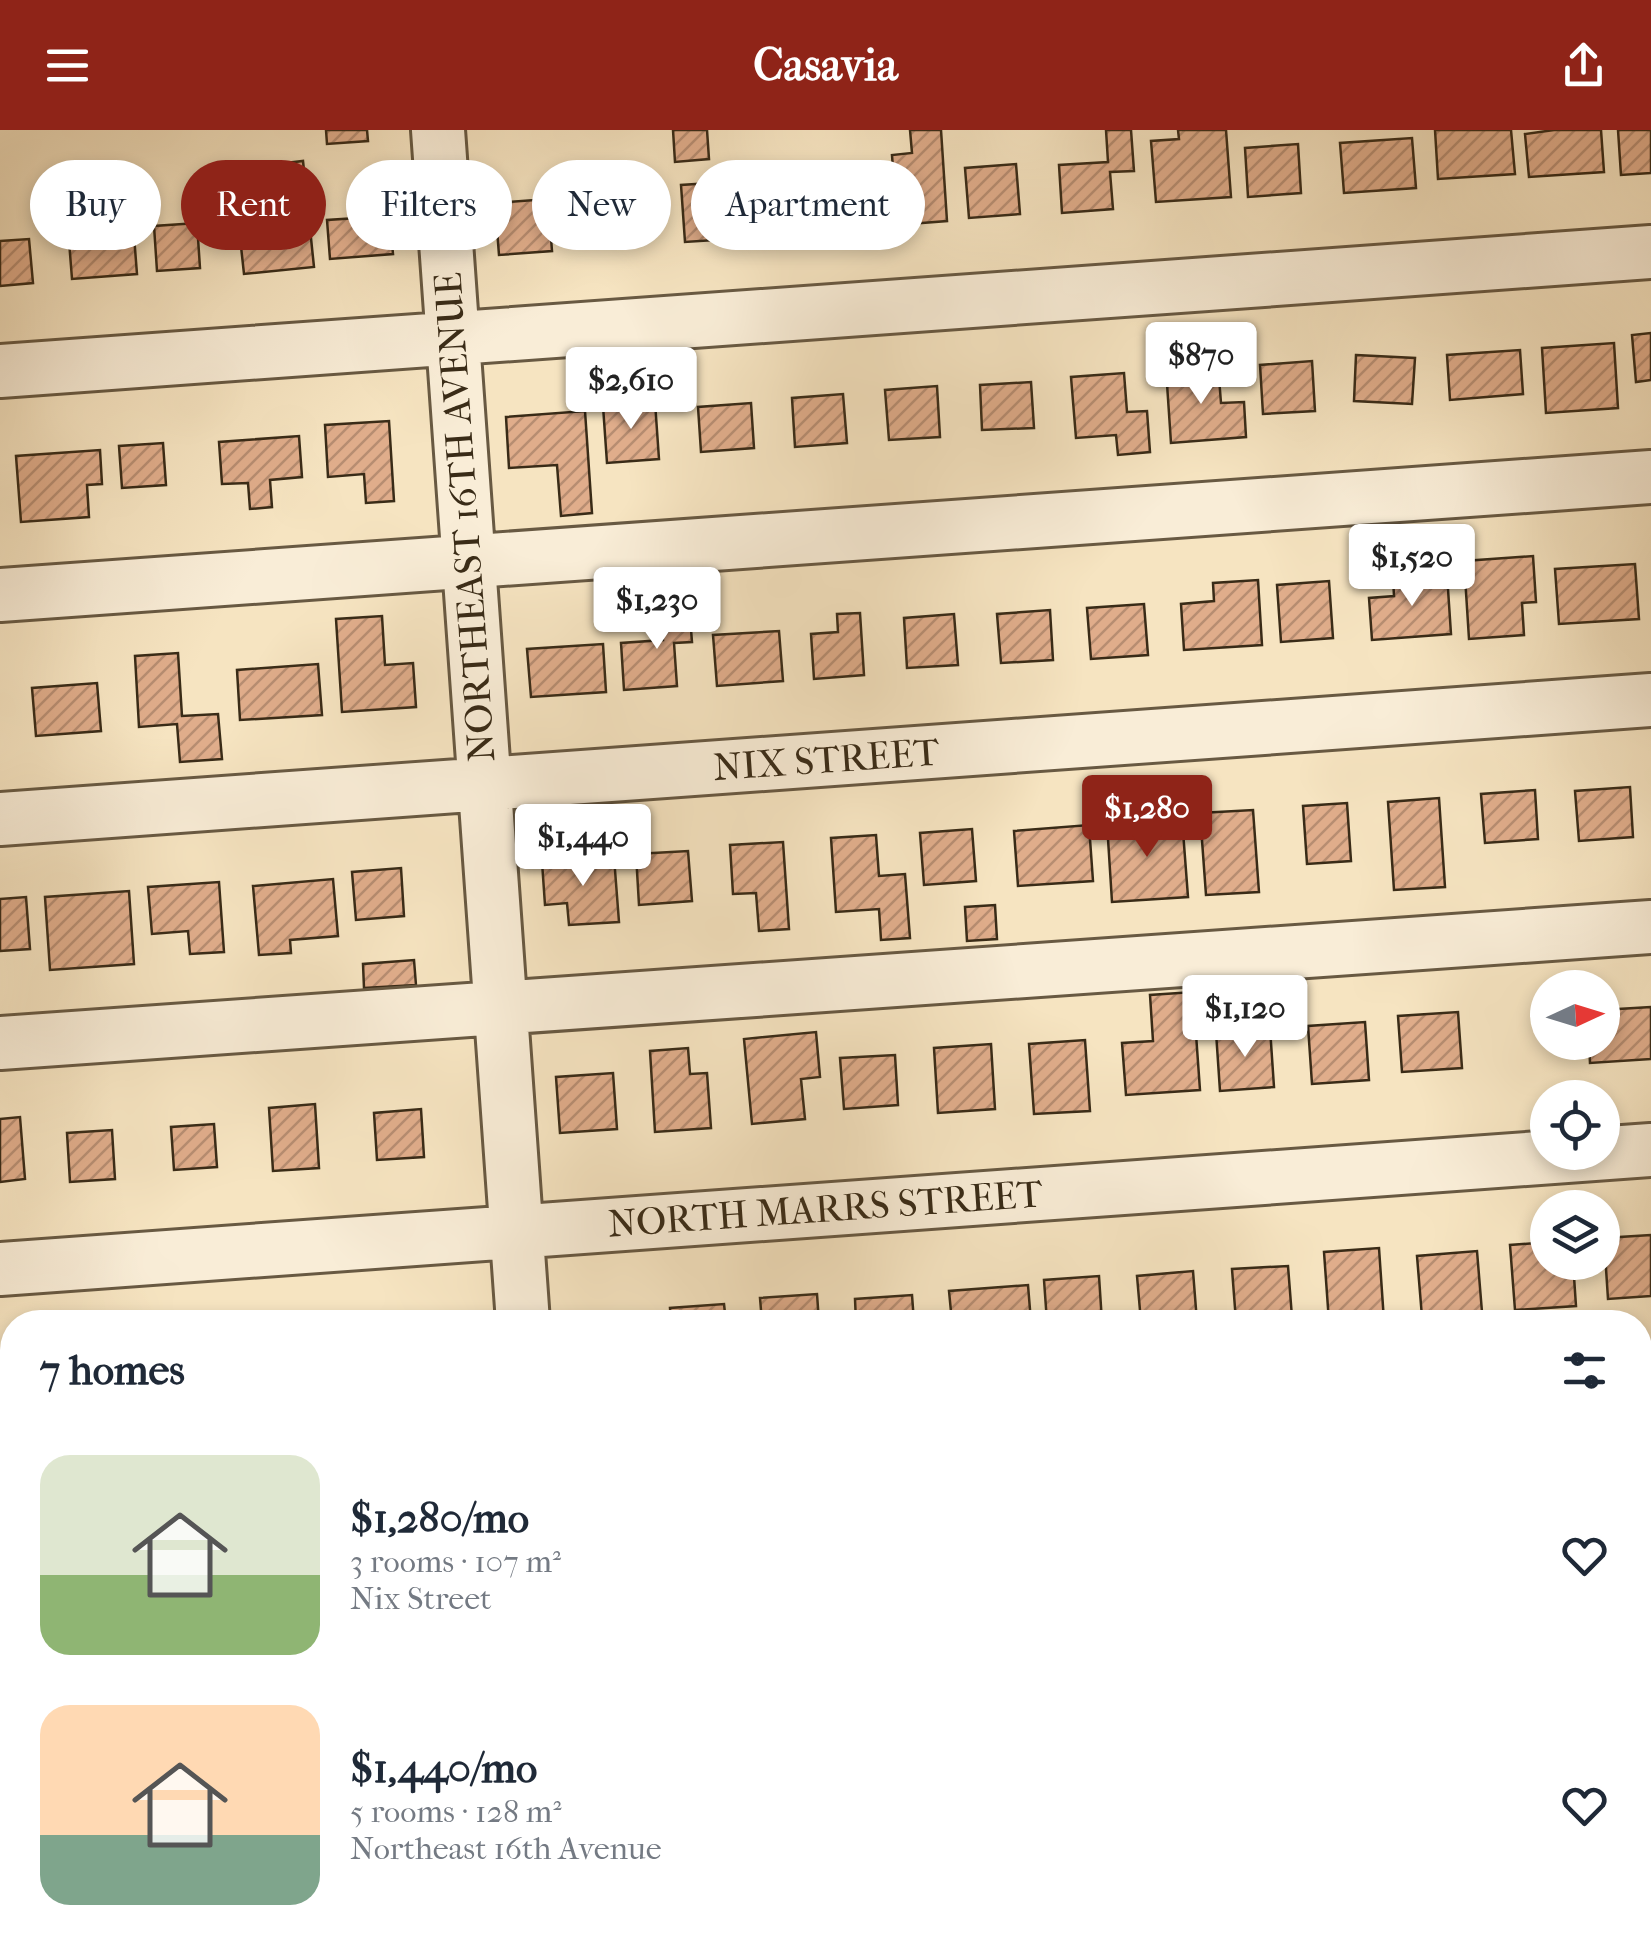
<!DOCTYPE html>
<html lang="en">
<head>
<meta charset="utf-8">
<style>
	:root { --surface:#fff; --page:#f6f6f7; --text:#1f2937; --muted:#747a83; --accent:#8f2418 }
	body { margin:0; font-family:"IM FELL French Canon",serif; background:var(--page); color:var(--text); height:100vh; display:flex; flex-direction:column; font-size:38px; white-space:nowrap }
	* { box-sizing:border-box; margin:0 }
	p { font-size:32px; color:var(--muted) }
	.icon { flex:none; width:55px; height:55px; fill:none; stroke:currentColor; stroke-width:2; stroke-linecap:round; stroke-linejoin:round }
	.map { position:relative; flex:1; overflow:hidden }
	.panel { position:absolute; left:0px; top:1180px; width:1652px; height:640px; display:flex; flex-direction:column; background:var(--surface); border-radius:40px 40px 0 0; box-shadow:0 5px 15px #0003 }
	.panel>* { flex:none }
	.guide { position:absolute; left:30px; top:30px; width:1000px; height:90px; display:flex; gap:20px }
	.needle { width:65px; rotate:86deg }
	.tools { position:absolute; left:1530px; top:840px; display:grid; gap:20px }
	.tools a { display:grid; place-items:center; width:90px; height:90px; border-radius:50%; background:var(--surface); box-shadow:0 5px 15px #0003; font-size:50px }
	.price { position:absolute; translate:-50% -85px; padding:0 22px; border-radius:10px; background:#fff; color:#222; font-size:32px; line-height:65px; filter:drop-shadow(0 2px 5px #0008) }
	.price::after { content:''; position:absolute; left:50%; top:60px; width:30px; height:22px; margin-left:-15px; background:inherit; clip-path:polygon(0 0,100% 0,50% 100%) }
	.price.current { background:var(--accent); color:#fff }
	ul { padding:0; list-style:none }
	li { display:flex; align-items:center; gap:30px; height:250px; padding:0 40px }
	li span { display:grid; place-items:center; flex:none; width:280px; height:200px; border-radius:30px; color:#555 }
	li>.icon { margin-inline-start:auto }
	span .icon { width:120px; height:120px; fill:#fffc; stroke-width:1 }
	li b { font-size:42px }
	h2 { display:flex; justify-content:space-between; align-items:center; height:120px; padding:0 40px; font-size:42px }
	.tag { padding:0 35px; border-radius:45px; background:var(--surface); box-shadow:0 5px 15px #0003; font-size:35px; line-height:90px }
	.tag.current { background:var(--accent); color:#fff }
	header { display:flex; justify-content:space-between; align-items:center; height:130px; padding:0 40px; background:var(--accent); color:#fff; font-size:45px; font-weight:800 }
	.map>svg:first-child { display:block }
	.building { fill:url(#building-hatch); stroke:#392b17; stroke-width:2.5 }
	.lines { fill:none; stroke-linecap:round; stroke-linejoin:round }
	.minor-casing { stroke:#685942; stroke-width:58 }
	.minor { stroke:#f9edd7; stroke-width:52 }
	.labels { text-anchor:middle; dominant-baseline:central; stroke-width:10; stroke-linejoin:round; paint-order:stroke }
	.street-label { font-size:38px; fill:#392b17; stroke:#f9edd7 }
</style>
</head>
<body>
<header><svg class="icon" aria-label="menu" viewBox="0 0 24 24"><path d="M4 6h16M4 12h16M4 18h16"/></svg>Casavia<svg class="icon" aria-label="share" viewBox="0 0 24 24"><path d="M12 15V3M7 8l5-5 5 5M5 13v7h14v-7"/></svg></header>
<div class="map">
<svg width="1651" height="1820" viewBox="0 0 1651 1820">
	<defs>
		<pattern id="building-hatch" width="6" height="6" patternUnits="userSpaceOnUse" patternTransform="scale(2.5)"><rect width="6" height="6" fill="#e0ad8b"/><path d="M-1 1l2-2M0 6l6-6M5 7l2-2" fill="none" stroke="#b78d71"/></pattern>
	</defs>
	<rect width="100%" height="100%" fill="#f6e4c1"/>
	<filter id="stains"><feTurbulence type="fractalNoise" baseFrequency=".002" numOctaves="4"/><feColorMatrix values="0 0 0 0 .2 0 0 0 0 .09 0 0 0 0 .02 0 0 0 .5 -.17"/></filter>
	<radialGradient id="worn" r=".72"><stop offset=".6" stop-color="#630" stop-opacity="0"/><stop offset="1" stop-color="#630" stop-opacity=".3"/></radialGradient>
	<path class="building" d="M326 0H367L368 11 327 14Z
		M673 0H707L709 29 675 32Z
		M910 0H941L947 91 897 95 892 25 912 23Z
		M1106 0H1131L1134 41 1110 42 1113 79 1062 83 1059 35 1108 32Z
		M1178 0H1226L1231 67 1156 72 1151 11 1179 9Z
		M1435 0H1511L1515 44 1438 49Z
		M1554 0H1601L1604 42 1529 47 1525 4Z
		M1618 0H1651V43L1621 45Z
		M1412 8 1416 58 1344 63 1340 13Z
		M1298 14 1301 63 1248 67 1245 18Z
		M303 31 314 137 244 144 239 98 274 95 268 35Z
		M1016 34 1020 84 969 88 965 38Z
		M640 37 645 108 593 112 588 40Z
		M829 47 833 97 781 101 778 51Z
		M757 50 761 107 685 112 681 55Z
		M387 63 393 124 330 129 327 90 357 88 356 65Z
		M548 69 552 121 499 125 495 73Z
		M133 93 137 144 72 149 68 98Z
		M197 93 200 138 157 141 154 96Z
		M29 109 33 153 0 156V111Z
		M1651 203V250L1636 252 1632 205Z
		M1614 213 1618 278 1546 283 1542 218Z
		M1520 220 1523 264 1450 270 1447 225Z
		M1356 225 1415 228 1412 274 1354 271Z
		M1312 231 1315 281 1263 284 1260 235Z
		M1218 235 1221 273 1244 272 1246 307 1171 313 1166 239Z
		M1124 243 1127 282 1147 281 1150 322 1118 325 1116 305 1076 308 1071 247Z
		M1031 252 1034 298 982 300 980 255Z
		M937 256 940 307 889 310 885 260Z
		M843 264 847 313 795 317 792 268Z
		M655 272 659 329 607 333 603 276Z
		M751 273 754 318 701 322 698 277Z
		M585 281 592 383 561 386 557 335 509 338 506 287Z
		M389 291 394 371 366 373 364 344 328 347 325 295Z
		M299 306 302 347 270 350 272 377 250 379 248 353 222 354 219 312Z
		M163 313 166 355 122 358 119 316Z
		M100 320 102 354 87 355 89 387 21 392 16 326Z
		M1533 426 1536 472 1522 473 1524 505 1469 509 1464 431Z
		M1635 434 1639 489 1559 494 1555 439Z
		M1447 444 1451 504 1372 510 1369 468 1394 466 1393 448Z
		M1258 450 1262 515 1184 520 1181 474 1214 471 1213 453Z
		M1329 451 1333 508 1281 512 1277 455Z
		M689 474 692 512 674 513 677 556 624 560 621 513 663 510 661 476Z
		M1144 474 1148 525 1091 529 1087 478Z
		M1050 480 1053 530 1001 533 997 484Z
		M860 483 864 545 814 549 811 504 838 502 837 484Z
		M954 484 958 535 907 538 904 488Z
		M382 486 385 535 413 533 416 577 342 582 336 489Z
		M779 501 783 551 717 556 713 505Z
		M603 514 606 562 531 567 527 519Z
		M178 523 182 586 218 584 222 629 180 632 177 594 139 597 135 526Z
		M318 534 322 585 240 590 237 540Z
		M97 553 101 601 36 606 32 558Z
		M1630 657 1633 707 1579 711 1575 661Z
		M1535 660 1538 709 1485 713 1481 664Z
		M1439 668 1445 757 1394 760 1388 672Z
		M1347 673 1351 731 1307 734 1303 676Z
		M1253 680 1259 762 1206 765 1200 683Z
		M1182 688 1188 767 1112 772 1107 693Z
		M1089 695 1093 751 1018 756 1014 701Z
		M972 699 976 751 924 755 920 703Z
		M876 705 879 746 905 744 910 808 881 810 879 779 836 782 831 708Z
		M783 712 789 799 759 801 756 763 733 764 730 715Z
		M688 721 692 771 639 775 636 724Z
		M614 727 619 792 569 795 567 773 545 775 542 732Z
		M401 738 404 786 356 790 352 742Z
		M333 749 338 806 290 810 291 823 259 825 253 756Z
		M219 752 224 822 190 824 188 801 152 804 148 757Z
		M129 761 134 834 50 840 45 767Z
		M26 767 30 819 0 821V769Z
		M995 775 997 809 967 811 965 777Z
		M414 830 416 855 364 858 363 834Z
		M1193 862 1200 960 1126 965 1122 913 1153 911 1150 865Z
		M1651 877V929L1590 933 1589 912H1602V880Z
		M1458 882 1462 938 1402 942 1398 886Z
		M1365 892 1369 950 1312 954 1308 896Z
		M1270 898 1274 957 1220 961 1216 902Z
		M816 902 820 947 801 949 805 989 752 994 744 909Z
		M1085 910 1090 981 1034 984 1029 914Z
		M991 914 995 979 938 983 934 918Z
		M688 918 690 944 707 943 711 998 655 1002 650 921Z
		M895 925 898 975 844 979 840 928Z
		M613 943 617 999 560 1003 556 947Z
		M315 974 319 1038 273 1041 269 978Z
		M421 979 424 1027 377 1030 374 983Z
		M20 987 25 1049 0 1052V989Z
		M214 994 217 1037 174 1040 171 997Z
		M112 1000 115 1049 70 1052 67 1003Z
		M1651 1105V1166L1608 1169 1604 1108Z
		M1548 1112V1132H1573L1576 1176 1515 1180 1510 1115Z
		M1379 1118 1384 1191 1329 1192 1324 1122Z
		M1477 1121 1482 1182 1422 1187 1417 1126Z
		M1288 1136 1292 1187 1236 1191 1232 1139Z
		M1193 1141 1197 1192H1141L1137 1146Z
		M1099 1146 1102 1192H1047L1044 1150Z
		M1028 1155 1031 1192H952L949 1161Z
		M817 1164 819 1192H762L760 1168Z
		M912 1165 914 1192H856L855 1169Z
		M724 1174 726 1192H671L670 1178Z
		M384 1183 385 1192H321V1186Z
		M631 1183V1192H576L575 1187Z
		M447 1184V1192H406L405 1187Z
		M12 1222V1275V1263L0 1264V1223Z
		M1651 1332V1363L1640 1364V1334Z
		M1640 1448H1651V1496L1640 1497Z
		M12 1562V1620H7L5 1563Z
		M1650 1666 1651 1737 1640 1738V1667Z
		M20 1808H63L64 1820H21Z
		M104 1808H160L161 1820H105Z
		M194 1808H259V1820H195Z
		M277 1808H347L348 1820H278Z
		M388 1808H420L421 1820H389Z
		M619 1808H678L679 1815 620 1819Z
		M1164 1808H1203L1204 1820H1165Z
		M1392 1808H1468L1469 1820H1393Z"/>
	<g class="lines">
		<g class="minor-casing">
			<path id="minor" d="M438 0 523 1192
				M0 241 1651 122
				M0 465 1651 347
				M0 689 1651 570
				M0 913 1651 797
				M0 1139 1651 1020
				M1640 1303 1651 1302
				M0 1420 12 1419
				M1640 1584 1651 1583
				M0 1704 12 1703
				M569 1808 570 1820"/>
		</g>
		<use href="#minor" class="minor"/>
	</g>
	<g class="labels">
		<g class="street-label">
			<text transform="translate(465 387) rotate(-94)">NORTHEAST 16TH AVENUE</text>
			<text transform="translate(826 630) rotate(-4)">NIX STREET</text>
			<text transform="translate(825 1079) rotate(-4)">NORTH MARRS STREET</text>
		</g>
	</g>
	<rect width="100%" height="100%" filter="url(#stains)"/>
	<rect width="100%" height="100%" fill="url(#worn)"/>
</svg>
<div class="tools">
<a><svg class="needle" viewBox="-14 -14 28 28"><path d="M0-13l5 13h-10z" fill="#e53935"/><path d="M0 13l5-13h-10z" fill="#747a83"/></svg></a>
<a><svg class="icon" aria-label="locate" viewBox="0 0 24 24"><circle cx="12" cy="12" r="6"/><path d="M12 2v4M12 18v4M2 12h4M18 12h4"/></svg></a>
<a><svg class="icon" aria-label="layers" viewBox="0 0 24 24"><path d="M12 4l9 5-9 5-9-5zM3 14l9 5 9-5"/></svg></a>
</div>
<b class="price" style="left:1201px;top:277px">$870</b>
<b class="price" style="left:631px;top:302px">$2,610</b>
<b class="price" style="left:1412px;top:479px">$1,520</b>
<b class="price" style="left:657px;top:522px">$1,230</b>
<b class="price current" style="left:1147px;top:730px">$1,280</b>
<b class="price" style="left:583px;top:759px">$1,440</b>
<b class="price" style="left:1245px;top:930px">$1,120</b>
<div class="guide">
<a class="tag">Buy</a>
<a class="tag current">Rent</a>
<a class="tag">Filters</a>
<a class="tag">New</a>
<a class="tag">Apartment</a>
</div>
<section class="panel">
<h2>7 homes<svg class="icon" aria-label="filters" viewBox="0 0 24 24"><path d="M4 7h16M4 17h16"/><circle cx="9" cy="7" r="2"/><circle cx="15" cy="17" r="2"/></svg></h2>
<ul>
<li><span style="background:linear-gradient(#dfe7d0 60%,#8fb573 0)"><svg class="icon" aria-label="home" viewBox="0 0 24 24"><path d="M3 11l9-7 9 7M6 9v11h12V9"/></svg></span><div><b>$1,280/mo</b><p>3 rooms · 107 m²</p><p>Nix Street</p></div><svg class="icon" aria-label="heart" viewBox="0 0 24 24"><path d="M12 20l-8-8c-3-5 5-10 8-4 3-6 11-1 8 4z"/></svg></li>
<li><span style="background:linear-gradient(#ffd9b3 65%,#7fa58c 0)"><svg class="icon" aria-label="home" viewBox="0 0 24 24"><path d="M3 11l9-7 9 7M6 9v11h12V9"/></svg></span><div><b>$1,440/mo</b><p>5 rooms · 128 m²</p><p>Northeast 16th Avenue</p></div><svg class="icon" aria-label="heart" viewBox="0 0 24 24"><path d="M12 20l-8-8c-3-5 5-10 8-4 3-6 11-1 8 4z"/></svg></li>
</ul>
</section>
</div>
</body>
</html>
